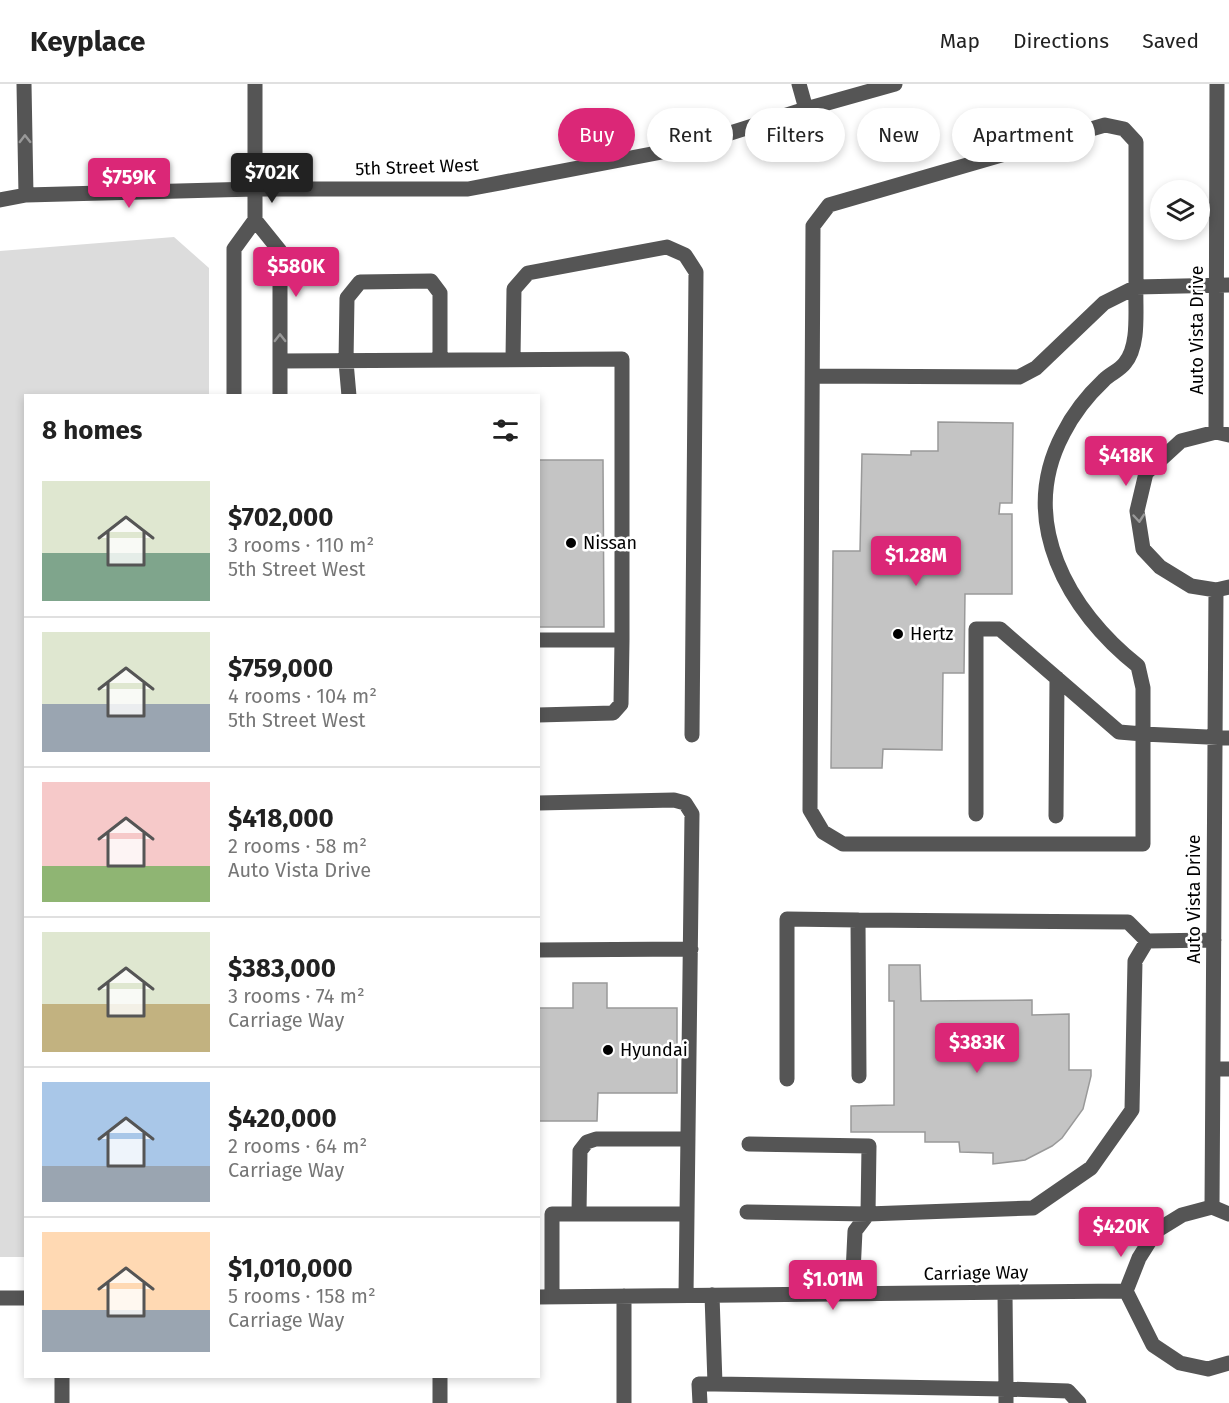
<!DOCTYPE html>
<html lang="en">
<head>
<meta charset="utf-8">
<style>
	:root { --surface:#fff; --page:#f2f2f2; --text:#222; --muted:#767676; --line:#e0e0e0; --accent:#db2777 }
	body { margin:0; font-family:"Fira Sans",sans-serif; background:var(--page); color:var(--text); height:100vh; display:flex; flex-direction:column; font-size:22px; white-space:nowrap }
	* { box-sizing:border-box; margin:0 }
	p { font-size:20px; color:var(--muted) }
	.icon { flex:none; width:33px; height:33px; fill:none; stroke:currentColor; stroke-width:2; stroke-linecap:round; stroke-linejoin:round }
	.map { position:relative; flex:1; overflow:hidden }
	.sheet { position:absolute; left:24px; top:310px; width:516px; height:984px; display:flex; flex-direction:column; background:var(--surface); border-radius:0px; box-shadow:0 3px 9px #0003 }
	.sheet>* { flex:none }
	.banner { position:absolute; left:558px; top:24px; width:570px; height:54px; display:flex; gap:12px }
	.buttons { position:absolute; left:1150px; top:96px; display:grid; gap:12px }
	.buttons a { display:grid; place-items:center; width:60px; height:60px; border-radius:50%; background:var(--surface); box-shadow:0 3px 9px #0003; font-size:30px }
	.price { position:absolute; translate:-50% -51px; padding:0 14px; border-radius:6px; background:var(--accent); color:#fff; font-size:20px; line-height:39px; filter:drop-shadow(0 2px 3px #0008) }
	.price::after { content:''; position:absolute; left:50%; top:36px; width:18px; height:14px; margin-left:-9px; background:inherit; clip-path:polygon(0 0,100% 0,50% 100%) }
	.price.selected { background:#222; color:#fff }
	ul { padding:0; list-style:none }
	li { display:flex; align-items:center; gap:18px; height:150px; padding:0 18px }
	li+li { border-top:2px solid var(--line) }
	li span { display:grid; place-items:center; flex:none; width:168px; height:120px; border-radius:0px; color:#555 }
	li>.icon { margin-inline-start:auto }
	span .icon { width:72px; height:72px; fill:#fffc; stroke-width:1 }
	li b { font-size:26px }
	h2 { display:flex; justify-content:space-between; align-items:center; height:72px; padding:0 18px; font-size:26px }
	.pill { padding:0 21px; border-radius:27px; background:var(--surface); box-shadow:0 3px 9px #0003; font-size:21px; line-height:54px }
	.pill.selected { background:var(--accent); color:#fff }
	header { display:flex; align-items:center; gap:36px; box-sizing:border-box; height:84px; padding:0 30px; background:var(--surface); border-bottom:2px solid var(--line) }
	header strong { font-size:28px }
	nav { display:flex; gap:33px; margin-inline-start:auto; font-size:21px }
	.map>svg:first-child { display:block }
	.green { fill:#dcdcdc }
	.building { fill:#c4c4c4; stroke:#999; stroke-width:1.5 }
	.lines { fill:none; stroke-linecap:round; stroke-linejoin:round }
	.minor { stroke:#555; stroke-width:15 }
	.oneway { stroke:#999 }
	.poi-dot { fill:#000; stroke:#fff; stroke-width:2 }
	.labels { text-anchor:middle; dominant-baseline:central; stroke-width:5; stroke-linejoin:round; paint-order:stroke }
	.street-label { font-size:18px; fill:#000; stroke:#fff }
	.poi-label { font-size:18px; fill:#000; stroke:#fff; text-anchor:start }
</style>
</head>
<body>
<header>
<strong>Keyplace</strong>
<nav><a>Map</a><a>Directions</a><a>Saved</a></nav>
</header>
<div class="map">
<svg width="1229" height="1319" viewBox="0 0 1229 1319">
	<rect width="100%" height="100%" fill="#fff"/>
	<path class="green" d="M174 153 209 184V312H26V1173H0V167Z"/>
	<path class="building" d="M938 338 1013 339 1012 419H1000L999 430H1012V510H965L964 589H943L942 666 883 665 882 684H831L833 467H860L862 370 911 371V367H938Z
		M538 376H603L604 543H538Z
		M889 881H920L921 917 1032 916V931L1069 930V986H1091V992L1083 1025 1062 1054 1052 1062 1025 1076 993 1080V1069L960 1068 959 1058H925V1048H851V1022L894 1021V917H889Z
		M573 899H607V924H677V1009H598L597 1037H538V924H573Z"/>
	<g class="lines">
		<path class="minor" d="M24 0 26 111
			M799 0 806 25
			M0 116 26 111 255 105H468L683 64 806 25 895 0
			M255 136 280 167V312
			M1229 201 1136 203V58L1124 45 1105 41 829 121 813 142 810 726 823 748 843 760H1143V650L1229 654
			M513 274 514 205 528 189 667 163 685 171 696 188 692 651
			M280 277 622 275V556H538
			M813 292 1019 293 1036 284 1104 219 1136 203C1135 225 1140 261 1125 279 1120 286 1110 290 1104 296 1087 312 1073 330 1063 350 1017 437 1068 527 1138 582L1143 604V650L1119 648 1000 545H976V730
			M234 312V165L255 136V0
			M349 312 346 278 347 214 360 198 431 197 440 209V276
			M1216 348 1217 0
			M1229 351 1216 348 1181 357 1146 389 1137 427 1143 465 1160 483 1191 502 1216 506 1229 503
			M538 631 613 629 621 620 622 556
			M538 719 674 716 685 719 692 730 687 1130
			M1056 732 1057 594
			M538 866 691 865
			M1213 985H1229
			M859 992 858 836 1128 838 1147 857
			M787 995V835L858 836
			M1212 1123 1216 506
			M747 1128 868 1130 869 1062 749 1060
			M579 1129 580 1067 587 1058 596 1055H688
			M1229 1130 1212 1123 1182 1131 1156 1147 1139 1174 1126 1207 1153 1261 1180 1279 1208 1285 1229 1279
			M852 1210 855 1147 868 1130 1033 1124 1091 1084 1132 1026 1135 877 1147 857 1214 856
			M712 1211 715 1300 1006 1305 1005 1209
			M538 1213 1126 1207
			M552 1213V1130H687L686 1212
			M0 1214H26
			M62 1293V1319
			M440 1319V1293
			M624 1319V1212
			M700 1319 699 1300H715
			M1006 1319V1305L1068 1307 1079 1319"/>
	</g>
	<defs><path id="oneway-chevron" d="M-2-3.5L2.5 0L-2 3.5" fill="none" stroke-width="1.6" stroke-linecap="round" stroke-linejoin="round" transform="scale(1.5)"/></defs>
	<g class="oneway">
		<use href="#oneway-chevron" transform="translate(25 55) rotate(-91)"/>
		<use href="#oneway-chevron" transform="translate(280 254) rotate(-90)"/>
		<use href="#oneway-chevron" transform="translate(1139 434) rotate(85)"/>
	</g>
	<g class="poi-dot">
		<circle cx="571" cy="459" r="6"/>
		<circle cx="898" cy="550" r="6"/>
		<circle cx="608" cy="966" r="6"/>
	</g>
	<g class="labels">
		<g class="street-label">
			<text transform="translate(417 83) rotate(-2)">5th Street West</text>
			<text transform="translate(1197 246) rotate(-90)">Auto Vista Drive</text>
			<text transform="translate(1194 815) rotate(-90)">Auto Vista Drive</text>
			<text transform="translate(976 1189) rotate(-1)">Carriage Way</text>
		</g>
		<g class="poi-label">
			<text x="583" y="459">Nissan</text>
			<text x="910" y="550">Hertz</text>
			<text x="620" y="966">Hyundai</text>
		</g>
	</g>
</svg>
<div class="buttons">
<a><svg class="icon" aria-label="layers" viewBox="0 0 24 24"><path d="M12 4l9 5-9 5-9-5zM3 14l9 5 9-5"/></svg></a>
</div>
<b class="price selected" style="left:272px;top:120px">$702K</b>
<b class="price" style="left:129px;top:125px">$759K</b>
<b class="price" style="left:296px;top:214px">$580K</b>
<b class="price" style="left:1126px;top:403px">$418K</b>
<b class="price" style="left:916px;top:503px">$1.28M</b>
<b class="price" style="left:977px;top:990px">$383K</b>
<b class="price" style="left:1121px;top:1174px">$420K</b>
<b class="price" style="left:833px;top:1227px">$1.01M</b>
<div class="banner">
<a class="pill selected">Buy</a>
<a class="pill">Rent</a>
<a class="pill">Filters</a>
<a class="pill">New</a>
<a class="pill">Apartment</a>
</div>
<section class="sheet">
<h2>8 homes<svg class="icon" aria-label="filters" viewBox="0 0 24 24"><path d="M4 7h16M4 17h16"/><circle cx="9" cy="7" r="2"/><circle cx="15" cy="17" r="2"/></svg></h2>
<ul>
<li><span style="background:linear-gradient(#dfe7d0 60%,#7fa58c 0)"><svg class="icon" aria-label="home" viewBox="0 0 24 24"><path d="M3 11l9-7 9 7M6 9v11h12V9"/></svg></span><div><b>$702,000</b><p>3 rooms · 110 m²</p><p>5th Street West</p></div></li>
<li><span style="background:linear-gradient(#dfe7d0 60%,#9aa5b1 0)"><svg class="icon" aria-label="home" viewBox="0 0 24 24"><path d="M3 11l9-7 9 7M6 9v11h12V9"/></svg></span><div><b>$759,000</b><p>4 rooms · 104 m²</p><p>5th Street West</p></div></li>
<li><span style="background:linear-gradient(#f6c9c9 70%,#8fb573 0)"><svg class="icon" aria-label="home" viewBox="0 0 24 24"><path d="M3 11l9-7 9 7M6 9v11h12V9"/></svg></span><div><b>$418,000</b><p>2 rooms · 58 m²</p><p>Auto Vista Drive</p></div></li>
<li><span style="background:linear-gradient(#dfe7d0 60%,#c2b280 0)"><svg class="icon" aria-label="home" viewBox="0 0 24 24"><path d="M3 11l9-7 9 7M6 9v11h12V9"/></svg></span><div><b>$383,000</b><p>3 rooms · 74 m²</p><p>Carriage Way</p></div></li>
<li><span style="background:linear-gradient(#a9c7e8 70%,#9aa5b1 0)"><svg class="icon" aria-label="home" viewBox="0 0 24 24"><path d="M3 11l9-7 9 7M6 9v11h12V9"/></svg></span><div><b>$420,000</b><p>2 rooms · 64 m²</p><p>Carriage Way</p></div></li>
<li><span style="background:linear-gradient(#ffd9b3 65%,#9aa5b1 0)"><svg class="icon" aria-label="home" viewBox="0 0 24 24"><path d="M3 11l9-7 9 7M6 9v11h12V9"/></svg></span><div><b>$1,010,000</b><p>5 rooms · 158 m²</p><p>Carriage Way</p></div></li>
</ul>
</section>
</div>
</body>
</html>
